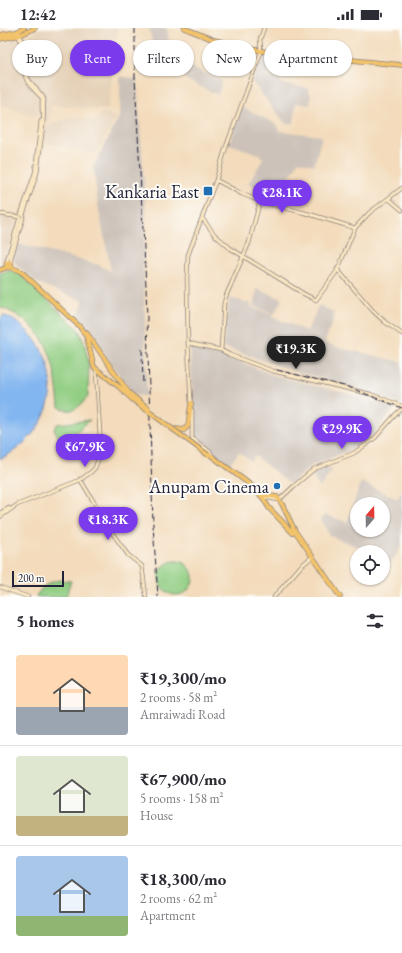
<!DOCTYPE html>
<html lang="en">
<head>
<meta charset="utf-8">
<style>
	:root { --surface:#fff; --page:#f7f7f7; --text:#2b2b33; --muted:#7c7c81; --line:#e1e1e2; --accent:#7c3aed }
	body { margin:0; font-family:"EB Garamond",serif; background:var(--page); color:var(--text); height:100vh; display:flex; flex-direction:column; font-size:15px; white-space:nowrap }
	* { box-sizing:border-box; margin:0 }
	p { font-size:13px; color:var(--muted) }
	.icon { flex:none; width:22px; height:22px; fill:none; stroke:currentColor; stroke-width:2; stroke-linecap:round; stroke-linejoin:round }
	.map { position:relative; height:569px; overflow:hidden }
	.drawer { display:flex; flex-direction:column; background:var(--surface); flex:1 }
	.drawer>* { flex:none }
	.guide { position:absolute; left:12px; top:12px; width:378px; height:36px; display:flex; gap:8px }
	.needle { width:26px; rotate:20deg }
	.buttons { position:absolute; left:350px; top:469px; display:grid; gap:8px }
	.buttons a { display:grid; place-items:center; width:40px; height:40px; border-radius:50%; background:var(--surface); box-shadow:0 1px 3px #0004; font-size:20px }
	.scale { position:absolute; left:12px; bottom:10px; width:52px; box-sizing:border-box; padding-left:4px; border:2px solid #22223b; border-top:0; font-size:11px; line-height:14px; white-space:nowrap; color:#22223b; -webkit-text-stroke:3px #fdfcf7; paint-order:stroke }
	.price { position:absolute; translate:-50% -34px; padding:0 9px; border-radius:14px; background:var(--accent); color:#fff; font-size:13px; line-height:26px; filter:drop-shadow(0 1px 2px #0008) }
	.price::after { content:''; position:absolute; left:50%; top:24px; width:12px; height:9px; margin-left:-6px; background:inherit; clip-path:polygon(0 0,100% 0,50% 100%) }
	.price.selected { background:#222; color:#fff }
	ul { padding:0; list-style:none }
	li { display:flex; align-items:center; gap:12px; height:100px; padding:0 16px }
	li+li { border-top:1px solid var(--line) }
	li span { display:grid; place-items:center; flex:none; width:112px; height:80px; border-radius:4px; color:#555 }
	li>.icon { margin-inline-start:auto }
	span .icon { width:48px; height:48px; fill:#fffc; stroke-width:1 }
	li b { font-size:17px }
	h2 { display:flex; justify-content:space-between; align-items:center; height:48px; padding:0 16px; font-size:17px }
	.pill { padding:0 14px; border-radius:18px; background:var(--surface); box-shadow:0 1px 3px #0004; font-size:14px; line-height:36px }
	.pill.selected { background:var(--accent); color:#fff }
	.status { display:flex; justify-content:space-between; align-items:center; height:28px; padding:0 20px; background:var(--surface); direction:ltr }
	.status svg { height:11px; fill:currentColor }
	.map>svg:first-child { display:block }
	.built { fill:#e5d0b6 }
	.industrial { fill:#ccc2b9; fill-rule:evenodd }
	.green { fill:#91cd82; stroke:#5a785e }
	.water { fill:#82b6f0; stroke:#526c96 }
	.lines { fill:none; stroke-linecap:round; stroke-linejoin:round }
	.secondary-casing { stroke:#8a7e7b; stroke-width:4.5 }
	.primary-casing { stroke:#8a7e7b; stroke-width:5.5 }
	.secondary { stroke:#fae7c3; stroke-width:3 }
	.primary { stroke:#f2c36a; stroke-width:4 }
	.rail { stroke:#22223b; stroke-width:1; stroke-dasharray:6 3; stroke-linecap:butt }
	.primary-bridge-casing { stroke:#8a7e7b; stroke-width:5.5; stroke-linecap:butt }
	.primary-bridge { stroke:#f2c36a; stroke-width:4 }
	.poi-dot { fill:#1f6fb2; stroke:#fdfcf7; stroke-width:1.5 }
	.labels { text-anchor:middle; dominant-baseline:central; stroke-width:4; stroke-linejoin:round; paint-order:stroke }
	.poi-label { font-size:18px; fill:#22223b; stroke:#fdfcf7; text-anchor:end }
</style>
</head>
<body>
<div class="status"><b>12:42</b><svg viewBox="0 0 49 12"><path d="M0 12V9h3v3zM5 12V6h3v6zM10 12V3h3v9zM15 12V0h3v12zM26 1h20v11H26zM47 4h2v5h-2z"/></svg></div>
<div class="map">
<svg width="402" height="569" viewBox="0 0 402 569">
	<rect width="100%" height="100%" fill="#fdfcf7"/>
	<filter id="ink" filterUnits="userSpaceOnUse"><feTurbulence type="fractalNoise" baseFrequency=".025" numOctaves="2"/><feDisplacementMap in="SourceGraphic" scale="8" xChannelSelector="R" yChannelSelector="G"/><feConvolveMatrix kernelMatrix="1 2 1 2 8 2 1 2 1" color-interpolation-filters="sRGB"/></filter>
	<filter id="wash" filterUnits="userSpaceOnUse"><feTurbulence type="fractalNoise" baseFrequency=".012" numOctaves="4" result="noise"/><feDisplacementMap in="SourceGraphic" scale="16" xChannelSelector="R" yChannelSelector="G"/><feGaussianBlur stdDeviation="0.9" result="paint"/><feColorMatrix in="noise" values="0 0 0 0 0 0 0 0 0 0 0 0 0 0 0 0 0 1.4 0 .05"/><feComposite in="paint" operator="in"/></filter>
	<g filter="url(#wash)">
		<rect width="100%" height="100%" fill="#f3dbbb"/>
		<path class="built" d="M40 0H118L108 82 51 77 48 96 38 87 28 86 0 76V16L26 9Z
			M102 84 117 89 95 126 43 114 45 99 73 88 95 93Z
			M0 189 16 192 5 234 0 237Z"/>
		<path class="industrial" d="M149 0H167L174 46H167L153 18Z
			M262 28 273 30 267 48 280 52 282 56 308 60 309 65 311 66 310 77 296 75 294 95 286 96 252 54Z
			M189 38 222 53 218 67 184 51Z
			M120 48 137 51 146 184 143 228 147 368 134 367 87 303 76 291 84 273 38 255 16 237 13 231 18 216 99 237 111 243 99 183 93 139 120 87Z
			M242 79 276 96 279 103 322 108 314 137 298 133 293 144 285 153 294 161 290 178 263 172V163L248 156 263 131 259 126 229 116Z
			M257 261 282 271 274 287 253 278Z
			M229 270 251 276V279L272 287V289L307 303 319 277 335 285 325 314 337 319 402 334V377L344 356 294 343 223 319Z
			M190 318 243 335 279 349 370 371 395 380 372 408 353 421 313 437 290 456 255 428 251 433 239 424 229 437 195 410Z
			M324 440 332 442 320 460 311 446Z
			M361 454 398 471 402 461V517L389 538 385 530 383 529V524H371L330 508 320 491 326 487 347 494ZM357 476H383V502H357Z"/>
		<path class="green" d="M9 243 18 244 78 301 84 314 89 337 88 368C80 379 72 387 59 379 55 332 49 298 0 279V245Z
			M90 392 62 416 54 401 57 396Z
			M159 550a17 17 0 1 1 34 0a17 17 0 1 1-34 0Z
			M60 552 71 553 66 569H36C41 559 48 554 60 552Z"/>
		<path class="water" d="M3 287C17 292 30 304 38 316 67 360 44 410 0 431V292Z"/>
	</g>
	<g filter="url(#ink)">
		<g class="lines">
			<g class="secondary-casing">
				<path id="secondary" d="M18 3 27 22 28 29 27 46 28 51 43 69
					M18 7C22 15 26 23 26 31 26 36 24 42 25 47 26 56 36 63 42 70
					M42 83V71
					M216 152 242 166 262 174 309 186 355 200
					M389 171 402 182
					M0 186 20 189 6 236
					M21 186 35 145 41 93
					M23 187 37 145 43 97 44 71
					M202 190 215 207 230 220 304 266 316 272 337 243 355 200 369 185 402 160
					M11 236V230L23 190
					M337 241 373 283 385 294 402 306
					M188 315 221 322 230 327 273 343 370 366 402 378
					M221 322 224 275 226 268 249 215 260 173
					M191 377 188 315 187 250 188 227 216 152 226 119 261 24 260 11 264 0
					M192 382V410L210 424 212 427
					M80 451 113 506 128 527 142 538 146 569
					M263 469 279 472 294 458 314 441 354 425 367 416 375 410 396 386 402 381
					M0 485 9 480
					M0 489 17 477 80 452 91 444 95 440 101 423 96 341
					M0 559 28 569
					M274 569 301 538 312 529"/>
			</g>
			<g class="primary-casing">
				<path id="primary" d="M184 0 214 12 261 23 402 37
					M0 7 16 4 24 0
					M0 11 20 7 35 0
					M6.5 237a2.5 2.5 0 1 1 5 0a2.5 2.5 0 1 1-5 0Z
					M9 239 20 243 25 247 80 299 87 310 94 339 118 358
					M0 242 8 239
					M86 304 121 354
					M176 401 184 402 188 398 191 375
					M205 423 264 467 277 469 282 476 295 503 340 569
					M258 465 263 470 269 480 293 505"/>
			</g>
			<use href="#secondary" class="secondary"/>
			<use href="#primary" class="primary"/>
			<path class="rail" d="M135 0V50L146 258 153 497 158 569
				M142 321 143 357
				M277 342 348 359 402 380"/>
			<g class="primary-bridge-casing">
				<path id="primary-bridge" d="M121 354 129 365 149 381
					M118 358 133 372 208 427"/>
			</g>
			<use href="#primary-bridge" class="primary-bridge"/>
		</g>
	</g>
	<g class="poi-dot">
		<rect x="203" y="158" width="10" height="10" rx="2"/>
		<circle cx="277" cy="458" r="4"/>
	</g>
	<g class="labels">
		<g class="poi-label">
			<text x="199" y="163">Kankaria East</text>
			<text x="269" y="458">Anupam Cinema</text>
		</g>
	</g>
</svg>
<div class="buttons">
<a><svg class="needle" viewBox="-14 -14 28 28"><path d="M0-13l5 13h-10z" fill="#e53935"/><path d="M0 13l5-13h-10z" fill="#7c7c81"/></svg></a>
<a><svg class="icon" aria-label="locate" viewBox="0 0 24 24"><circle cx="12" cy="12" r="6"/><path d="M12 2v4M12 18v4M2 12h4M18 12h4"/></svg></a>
</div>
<div class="scale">200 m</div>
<b class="price" style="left:282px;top:186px">₹28.1K</b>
<b class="price selected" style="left:296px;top:342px">₹19.3K</b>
<b class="price" style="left:342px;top:422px">₹29.9K</b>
<b class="price" style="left:85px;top:440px">₹67.9K</b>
<b class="price" style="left:108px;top:513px">₹18.3K</b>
<div class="guide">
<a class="pill">Buy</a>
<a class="pill selected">Rent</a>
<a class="pill">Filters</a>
<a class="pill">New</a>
<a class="pill">Apartment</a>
</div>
</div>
<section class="drawer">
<h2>5 homes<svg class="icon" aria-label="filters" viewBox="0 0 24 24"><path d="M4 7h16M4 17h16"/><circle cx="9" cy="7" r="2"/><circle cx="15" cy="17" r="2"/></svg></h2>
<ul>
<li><span style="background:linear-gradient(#ffd9b3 65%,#9aa5b1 0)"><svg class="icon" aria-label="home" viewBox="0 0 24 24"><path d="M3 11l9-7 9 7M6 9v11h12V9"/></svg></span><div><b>₹19,300/mo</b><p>2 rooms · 58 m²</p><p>Amraiwadi Road</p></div></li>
<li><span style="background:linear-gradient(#dfe7d0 75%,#c2b280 0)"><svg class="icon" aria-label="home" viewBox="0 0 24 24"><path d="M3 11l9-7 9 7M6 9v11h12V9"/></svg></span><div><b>₹67,900/mo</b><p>5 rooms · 158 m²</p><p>House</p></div></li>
<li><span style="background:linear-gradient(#a9c7e8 75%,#8fb573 0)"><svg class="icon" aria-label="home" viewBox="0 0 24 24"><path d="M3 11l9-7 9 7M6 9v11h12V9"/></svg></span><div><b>₹18,300/mo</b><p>2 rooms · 62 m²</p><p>Apartment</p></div></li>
</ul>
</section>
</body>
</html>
